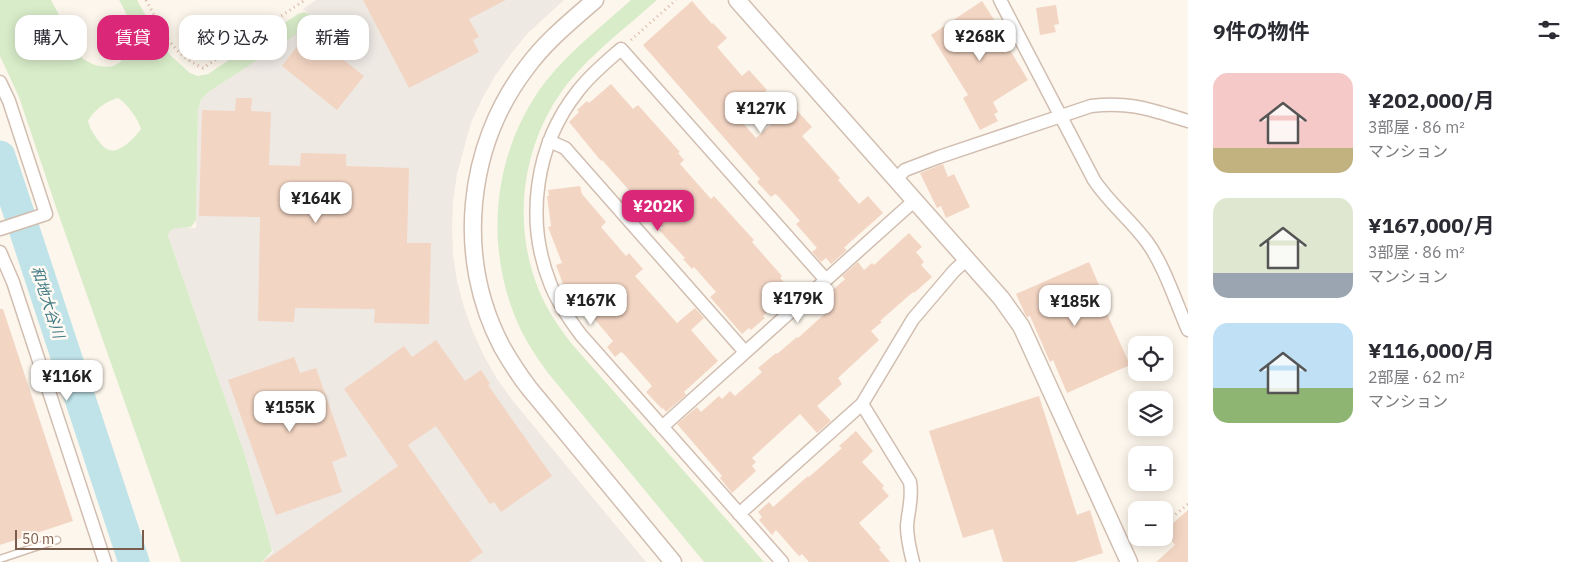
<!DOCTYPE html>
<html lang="ja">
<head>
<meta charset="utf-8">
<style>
	:root { --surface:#fff; --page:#f2f2f3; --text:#2b2b33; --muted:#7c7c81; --accent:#db2777 }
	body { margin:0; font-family:"IBM Plex Sans","Noto Sans JP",sans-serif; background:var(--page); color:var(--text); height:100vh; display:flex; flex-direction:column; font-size:19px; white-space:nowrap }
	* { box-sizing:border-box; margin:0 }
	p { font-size:16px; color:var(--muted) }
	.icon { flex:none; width:28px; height:28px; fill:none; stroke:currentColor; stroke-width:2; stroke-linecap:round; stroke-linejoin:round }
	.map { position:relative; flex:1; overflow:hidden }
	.side { display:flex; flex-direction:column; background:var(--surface); width:400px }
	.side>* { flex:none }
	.hud { position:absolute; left:15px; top:15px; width:475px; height:45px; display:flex; gap:10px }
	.buttons { position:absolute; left:1128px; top:336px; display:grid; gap:10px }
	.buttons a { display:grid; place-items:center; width:45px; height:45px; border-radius:10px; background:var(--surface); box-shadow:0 2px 12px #0003; font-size:25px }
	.scale { position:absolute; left:15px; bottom:12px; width:129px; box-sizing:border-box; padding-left:5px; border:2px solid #7a5c4d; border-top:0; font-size:14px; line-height:18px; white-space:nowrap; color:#7a5c4d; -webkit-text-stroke:4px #fffaf3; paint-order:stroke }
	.price { position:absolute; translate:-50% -42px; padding:0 11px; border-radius:10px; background:#fff; color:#222; font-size:16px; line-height:32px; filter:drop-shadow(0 1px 2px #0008) }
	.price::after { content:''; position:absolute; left:50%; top:30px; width:15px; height:11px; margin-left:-8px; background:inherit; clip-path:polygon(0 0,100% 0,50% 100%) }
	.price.on { background:var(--accent); color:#fff }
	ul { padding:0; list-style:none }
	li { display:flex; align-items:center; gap:15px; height:125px; padding:0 25px }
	li span { display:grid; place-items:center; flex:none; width:140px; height:100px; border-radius:15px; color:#555 }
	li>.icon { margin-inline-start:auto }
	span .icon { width:60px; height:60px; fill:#fffc; stroke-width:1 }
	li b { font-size:21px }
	h2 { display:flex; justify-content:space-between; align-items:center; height:60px; padding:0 25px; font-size:21px }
	.pill { padding:0 18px; border-radius:15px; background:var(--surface); box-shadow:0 2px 12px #0003; font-size:18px; line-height:45px }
	.pill.on { background:var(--accent); color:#fff }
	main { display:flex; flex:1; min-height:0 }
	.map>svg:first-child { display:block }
	.industrial { fill:#efe9e4 }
	.green { fill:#d8ecc9; fill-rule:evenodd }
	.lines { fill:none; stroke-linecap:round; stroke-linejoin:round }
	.river { stroke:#bfe3e8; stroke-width:31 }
	.building { fill:#f3d5c3 }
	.service-casing { stroke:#d1beb0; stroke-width:9 }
	.minor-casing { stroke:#d1beb0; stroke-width:15 }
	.tertiary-casing { stroke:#d1beb0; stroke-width:19 }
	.path { stroke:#d9b8a5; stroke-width:3; stroke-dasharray:1 4; stroke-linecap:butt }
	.service { stroke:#fff; stroke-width:6 }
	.minor { stroke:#fff; stroke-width:12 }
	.tertiary { stroke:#fff; stroke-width:16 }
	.labels { text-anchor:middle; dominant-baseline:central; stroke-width:5; stroke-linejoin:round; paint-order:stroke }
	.water-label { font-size:15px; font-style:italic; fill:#437c86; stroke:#fffaf3 }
</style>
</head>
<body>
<main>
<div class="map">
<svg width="1188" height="562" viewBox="0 0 1188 562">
	<rect width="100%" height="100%" fill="#fdf6ec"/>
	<path class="industrial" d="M316 0H564L528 33 511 54 495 76 482 99 471 123 457 174 453 201 452 228 453 254 457 281 464 307 473 332 484 356 497 379 513 401 646 562H262L273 552 244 452 168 236V232L175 228H196L198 110 201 100 207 93 316 20 303 9Z"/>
	<path class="green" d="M0 0H51L82 58C92 66 112 72 122 60 129 53 132 32 129 22 127 14 123 7 119 0H137L161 43 170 55 190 73 198 76 208 74 298 14 304 12 311 15 313 19 310 25 207 93 201 100 198 110 196 220 191 227C183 229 170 225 168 236L244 452 271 546 272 551 262 562H181L57 210 19 97 0 56ZM118 98C128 105 137 117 141 129 135 137 120 154 109 150 103 148 101 143 97 139 93 133 90 129 88 121 94 110 106 101 118 98Z
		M631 0H657C628 26 592 53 568 83 523 140 511 220 538 288 546 308 558 326 571 343L764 562H704L548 373C535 355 522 336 514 314 484 237 495 147 546 81 570 51 602 26 631 0Z"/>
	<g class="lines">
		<path class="river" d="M0 156 134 562"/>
	</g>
	<path class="building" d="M363 0H506L469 19 479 37 473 40 479 52 409 88Z
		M692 1 712 24 713 23 727 38 717 47 742 76 749 70 767 90 737 116 756 138 792 105 812 127 802 136 840 178 838 180 859 204 868 196 883 213 848 244 844 248 847 250 831 264 826 258 821 262 812 252 817 248 796 224 800 221 778 196 775 194 771 197 757 182 760 179 643 45Z
		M982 1 995 21 993 22 1028 80 993 102 998 112 994 114 998 121 980 130 963 98 968 95 931 35Z
		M1056 5 1059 24 1054 25 1056 32 1040 35 1036 8Z
		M308 32 364 76 337 110 282 66Z
		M611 84 633 109 638 105 680 152 678 153 684 160 680 164 711 199 714 196 733 217 754 240 752 242 782 276 780 278 792 290 763 316 765 318 751 330 749 328 742 334 710 297 716 292 694 267 692 269 683 259 685 258 659 230 663 228 602 160 601 161 569 122 579 112 577 110 587 101 589 103Z
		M236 98H252L251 111 271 112 269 165 300 166 301 153 346 154V166L409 168 407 243H431L429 324 374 323 375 309 295 308 294 322 258 321 260 217 199 216 202 110 235 111Z
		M943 164 948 177 954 174 970 207 946 218 941 206 937 208 920 173Z
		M580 186 582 194 606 222 601 227 626 256 629 253 643 269 635 276 677 323 695 308 704 318 691 330 718 361 684 392 686 395 666 412 663 408 662 409 646 392 652 386 624 354 621 352 615 357 607 347 613 341 591 315 588 318 567 295 556 265 562 263 548 227 551 226 547 196H549L548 190Z
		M909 233 922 247 916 252 924 262 921 265 932 277 914 293 913 292 880 321 882 322 871 331 879 340 838 378 842 384 817 406 831 421 817 433 800 414 752 458 756 462 752 466 756 471 732 493 720 478 722 476 677 424 697 407 701 412 719 396 722 399 730 391 735 396 762 372 758 368 776 353 777 354 797 337 798 338 830 309 822 300 845 279 842 276 858 262 864 270 872 263 874 265Z
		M1089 262 1099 285 1095 287 1130 365 1067 393 1053 360 1050 362 1030 316 1027 317 1025 314 1016 294Z
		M0 309H3L73 521 0 545Z
		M436 340 465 381 481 370 490 384 488 385 552 476 501 512 494 502 490 504 436 426 408 445 483 552 469 562H263L398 466 344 389 404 346 412 357Z
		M294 357 300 373 316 368 347 456 332 462 342 492 276 515 228 380Z
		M1039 396 1077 515 1090 510 1103 553 1074 562H1003L993 529 963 538 929 431Z
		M856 431 873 451 862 462 884 486 882 488 889 496 859 523 881 548 879 549 890 562H809L802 554 799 556 776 530 772 535 759 520 762 517 758 512 769 502 773 507 808 476 809 477 842 448 839 446Z
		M1188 510V562H1156L1175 545 1164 531Z"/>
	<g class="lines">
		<g class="service-casing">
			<path id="service" d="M0 559 57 540"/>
		</g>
		<g class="minor-casing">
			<path id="minor" d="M1000 0 1094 180C1109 203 1131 220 1147 242 1164 265 1176 303 1188 330
				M0 82 9 101 46 214 0 229
				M549 141 565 148 745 352
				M896 179 905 170 939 157 1091 106C1130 101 1152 110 1188 121
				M0 252 13 282 105 562
				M862 404 910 482C913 498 908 511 907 526 907 539 910 550 913 562
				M662 427 915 200
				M739 514 862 404 913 319 954 271 967 259
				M782 562 581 335C569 319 557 302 550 283 525 220 535 145 578 91 590 75 606 62 621 49L826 280"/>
		</g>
		<g class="tertiary-casing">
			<path id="tertiary" d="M595 0C571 21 546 41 527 67 466 146 455 258 502 347 510 361 519 375 529 388L673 562
				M737 0 1001 298 1021 326 1028 341 1129 562"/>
		</g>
		<path class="path" d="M146 0C162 29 171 54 203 68L305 0
			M631 40 676 0
			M1164 524 1188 504
			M1138 545 1147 538"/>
		<use href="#service" class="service"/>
		<use href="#minor" class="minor"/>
		<use href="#tertiary" class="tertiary"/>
	</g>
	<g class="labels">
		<g class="water-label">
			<text transform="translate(48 302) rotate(72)">和地大谷川</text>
		</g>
	</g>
</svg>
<div class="buttons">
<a><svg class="icon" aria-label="locate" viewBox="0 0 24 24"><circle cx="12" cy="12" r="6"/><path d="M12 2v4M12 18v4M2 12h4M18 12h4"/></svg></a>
<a><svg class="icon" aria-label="layers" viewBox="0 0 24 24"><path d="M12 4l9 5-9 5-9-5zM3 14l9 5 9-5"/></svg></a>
<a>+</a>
<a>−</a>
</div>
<div class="scale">50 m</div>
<b class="price" style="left:980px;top:62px">¥268K</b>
<b class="price" style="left:761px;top:134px">¥127K</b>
<b class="price" style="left:316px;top:224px">¥164K</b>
<b class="price on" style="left:658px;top:232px">¥202K</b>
<b class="price" style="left:798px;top:324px">¥179K</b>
<b class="price" style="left:591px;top:326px">¥167K</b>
<b class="price" style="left:1075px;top:327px">¥185K</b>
<b class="price" style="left:67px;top:402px">¥116K</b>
<b class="price" style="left:290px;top:433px">¥155K</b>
<div class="hud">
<a class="pill">購入</a>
<a class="pill on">賃貸</a>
<a class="pill">絞り込み</a>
<a class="pill">新着</a>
</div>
</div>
<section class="side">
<h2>9件の物件<svg class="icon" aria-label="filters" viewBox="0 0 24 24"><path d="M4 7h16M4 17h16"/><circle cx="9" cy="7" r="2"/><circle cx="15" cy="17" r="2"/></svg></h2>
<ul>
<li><span style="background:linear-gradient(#f6c9c9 75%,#c2b280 0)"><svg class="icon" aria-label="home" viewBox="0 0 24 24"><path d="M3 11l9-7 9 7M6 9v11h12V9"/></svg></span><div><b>¥202,000/月</b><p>3部屋 · 86 m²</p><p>マンション</p></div></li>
<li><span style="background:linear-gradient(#dfe7d0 75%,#9aa5b1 0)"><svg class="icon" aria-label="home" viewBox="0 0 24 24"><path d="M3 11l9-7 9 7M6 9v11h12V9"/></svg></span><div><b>¥167,000/月</b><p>3部屋 · 86 m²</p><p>マンション</p></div></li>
<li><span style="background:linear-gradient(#bfe0f5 65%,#8fb573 0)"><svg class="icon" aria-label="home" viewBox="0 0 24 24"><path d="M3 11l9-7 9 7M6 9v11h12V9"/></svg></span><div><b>¥116,000/月</b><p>2部屋 · 62 m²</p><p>マンション</p></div></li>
</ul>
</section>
</main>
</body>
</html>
